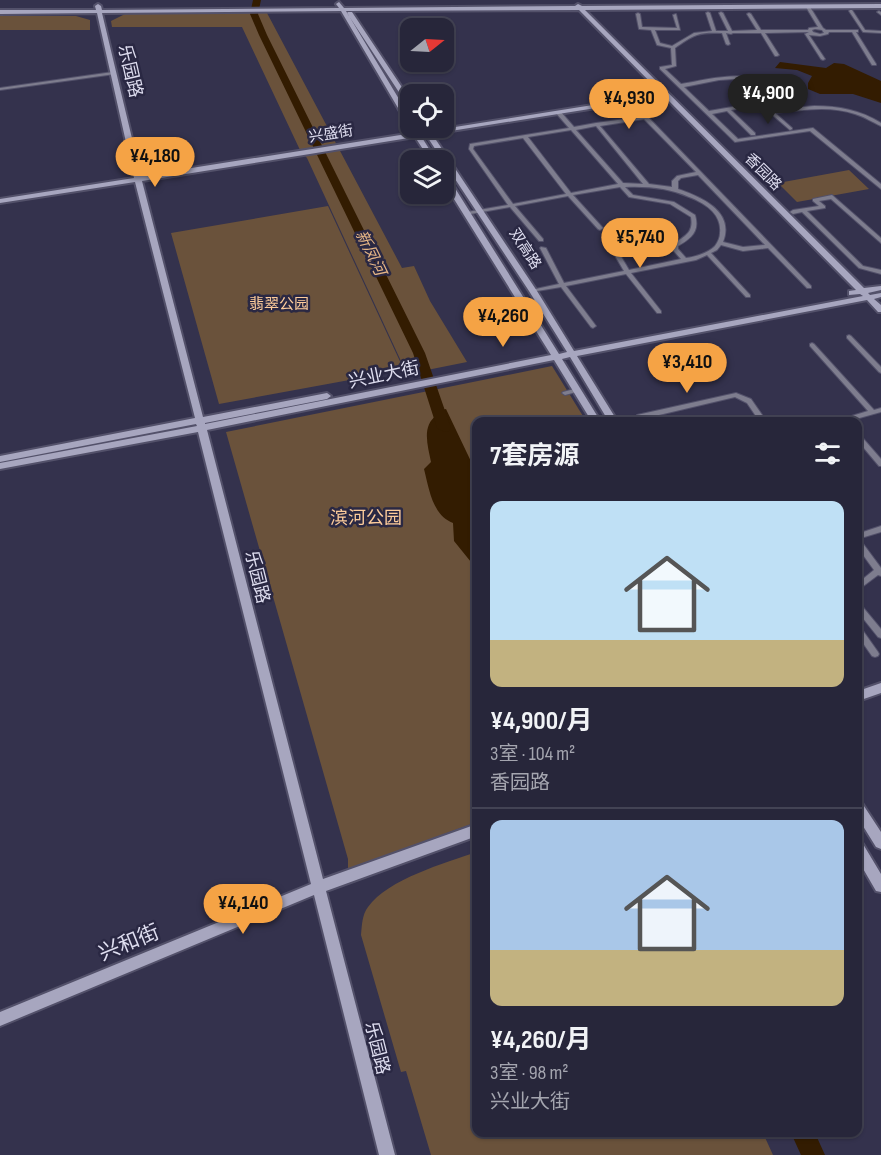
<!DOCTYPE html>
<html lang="zh">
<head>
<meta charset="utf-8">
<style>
	:root { --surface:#27263a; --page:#333245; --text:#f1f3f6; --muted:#a4a5af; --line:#434354; --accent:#f5a345 }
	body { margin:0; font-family:"Sofia Sans Condensed","Noto Sans SC",sans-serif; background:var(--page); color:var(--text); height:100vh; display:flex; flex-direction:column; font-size:22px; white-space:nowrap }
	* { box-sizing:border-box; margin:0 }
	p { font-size:20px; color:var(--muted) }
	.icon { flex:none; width:33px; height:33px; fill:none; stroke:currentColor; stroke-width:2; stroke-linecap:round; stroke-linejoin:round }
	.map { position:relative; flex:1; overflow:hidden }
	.sheet { position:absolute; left:472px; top:417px; width:390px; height:720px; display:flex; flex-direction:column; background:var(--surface); border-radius:12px; box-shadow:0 2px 4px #0004,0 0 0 2px var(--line) }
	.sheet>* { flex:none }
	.needle { width:39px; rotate:72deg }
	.controls { position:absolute; left:400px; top:18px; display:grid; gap:12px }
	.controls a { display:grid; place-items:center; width:54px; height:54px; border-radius:12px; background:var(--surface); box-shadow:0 2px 4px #0004,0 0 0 2px var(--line); font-size:30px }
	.price { position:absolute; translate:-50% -51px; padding:0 14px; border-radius:21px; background:var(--accent); color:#111; font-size:20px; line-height:39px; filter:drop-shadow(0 2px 3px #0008) }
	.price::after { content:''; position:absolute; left:50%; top:36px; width:18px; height:14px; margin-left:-9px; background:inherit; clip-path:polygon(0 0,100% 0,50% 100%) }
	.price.selected { background:#222; color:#fff }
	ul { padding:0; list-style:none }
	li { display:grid; align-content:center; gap:12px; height:318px; padding:0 18px }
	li+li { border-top:2px solid var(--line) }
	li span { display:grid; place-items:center; height:186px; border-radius:12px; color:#555 }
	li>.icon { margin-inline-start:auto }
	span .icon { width:108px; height:108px; fill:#fffc; stroke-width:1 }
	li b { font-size:26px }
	h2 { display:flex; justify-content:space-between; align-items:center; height:72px; padding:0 18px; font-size:26px }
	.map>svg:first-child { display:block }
	.green { fill:#6a523b }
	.water { fill:#331c01 }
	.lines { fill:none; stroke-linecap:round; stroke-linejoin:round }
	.river { fill:#331c01; fill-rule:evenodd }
	.street-casing { stroke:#53516a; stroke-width:2 }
	.secondary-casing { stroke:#53516a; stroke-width:4 }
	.street { fill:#7e7d8e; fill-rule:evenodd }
	.secondary { fill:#a7a6bf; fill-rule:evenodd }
	.labels { text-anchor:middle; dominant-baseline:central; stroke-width:5; stroke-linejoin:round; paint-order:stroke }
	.far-street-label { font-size:15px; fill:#deddef; stroke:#2a2843 }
	.far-park-label { font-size:15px; fill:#fdcc9b; stroke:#2a2843 }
	.far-water-label { font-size:16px; font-style:italic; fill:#e6b686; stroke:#2a2843 }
	.street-label { font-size:18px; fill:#deddef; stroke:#2a2843 }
	.park-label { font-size:18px; fill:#fdcc9b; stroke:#2a2843 }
	.near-street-label { font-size:21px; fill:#deddef; stroke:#2a2843 }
</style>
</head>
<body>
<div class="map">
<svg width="881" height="1155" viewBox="0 0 881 1155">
	<rect width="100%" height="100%" fill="#34324d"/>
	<path class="green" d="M267 13 402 268 414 266 430 301 467 362 407 374 307 158 300 150 242 27H112L111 21 125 14Z
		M0 16H76L90 20V30H0Z
		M849 170 869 189 797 202 778 183Z
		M328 206 404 370 219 404 171 233Z
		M552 366 586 421 477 422V822L348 869V859L226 432Z
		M477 852V1132L763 1133 773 1155H431L406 1071 401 1072 361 935C362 925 362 915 368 907 388 879 445 863 477 852Z"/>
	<path class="water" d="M780 62 826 68 834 63 844 64 881 81V103L853 94H820L808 89V83L812 76 797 70 775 68Z
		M446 409 477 474V577L475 567 454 541 453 523C432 515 429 488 424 469L431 462C428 446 421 426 437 415L436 411Z
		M791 1133H815L825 1155H801Z"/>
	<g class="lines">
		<path class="river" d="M253 0H261L258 14 267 35 425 353 451 428 449 431 444 432 437 428 413 353 259 35 250 14Z"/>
		<g class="street-casing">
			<path id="street" d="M808 6 810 7 823 28 826 30H858V32H856L876 64V65H872L852 32H829L828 34 820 36 809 35 825 59 823 60 821 59 805 34 809 32 765 33 779 55 777 56H775L761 33H733L731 34 726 33 730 44 728 45 726 44 722 33C714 33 706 32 697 35 690 37 682 43 675 48L676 66 665 69 681 84C705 80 752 67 770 87 773 90 775 96 776 100L771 103 731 110 755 133V135H751L727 111 712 114 738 139 813 128 881 184V189L810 131 735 142 660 69V67L672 65 671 48 657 45 651 30 639 29 636 14 638 13 640 14 642 27 677 28 673 15 676 14 680 30H655L660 43 672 46 694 33 712 31 706 13 708 12 710 13 716 31H728L719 13 721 12 723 13 732 31 757 30 747 14 749 13 751 14 761 30H808L809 28 818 27 806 7ZM815 29 822 30 824 33 820 34 813 32 812 30ZM734 79C745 79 760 79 767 90 770 93 770 96 772 100L709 111 684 87 719 80Z
				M850 10H852L865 30 881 31V33L863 32 849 11Z
				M879 11 881 12V15L877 12Z
				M113 72 115 73V74L0 90V88Z
				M814 106C839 106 860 110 881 123V126C872 122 865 117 855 114 830 105 801 110 775 113L792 128V129L790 130 768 111 770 110H772Z
				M556 111H560L574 127 596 123 647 116 811 286V288H807L768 248 743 251 721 245 717 250 711 253 750 295V297H746L707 255 696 260 631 273 661 311V313H657L626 274 566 286 596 326 593 328 591 327 561 287 531 292V290L559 284 540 248 541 247 546 248 564 283 624 271 604 237 605 236H609L629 270 681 259 672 249V245C684 236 694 234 691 217L670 204 629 197 620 187 573 195 602 227 603 228 600 230 598 229 568 196 515 206 543 239V241H539L510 207 465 215 464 214 467 212 508 205 469 149 470 144 569 128 556 113ZM644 119 696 172 677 176 672 181V187L649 184 600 126ZM596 126 643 184 623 183 576 130ZM571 130 618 184 571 193 528 137ZM523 138 566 194 513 204 473 149 474 146ZM698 175 765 245 743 247 723 242C735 211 701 197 678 189V181L681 178ZM625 187C648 186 669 188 689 197 705 203 722 214 720 233 720 237 718 242 715 246 708 253 695 257 686 258L678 249V246C691 238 700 232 695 215L674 202 633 195Z
				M832 195 881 238V243L831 199 819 201 825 206V208L807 211 863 266 881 270V274L859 268 802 212 793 214 790 212 793 210 819 206 813 201V199Z
				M849 335 851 336 881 367V373L879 372 847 338V336Z
				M812 343 814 344 874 410 881 408V412L845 422H832L868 411 810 346V344Z
				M578 388 580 389V391L565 395 562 393 563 392Z
				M736 393 751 399 767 422H760L747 403 735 397 642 419 641 422H635L637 415Z
				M858 435H860L881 459V466H879L858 441Z
				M881 526V532L861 538 858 536V528L863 532Z
				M858 540 861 541 881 568V576L878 575 858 590V583L874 570 858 548Z
				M858 604 861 605 881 629V638L878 637 858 612Z
				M858 627 861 628 878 652 879 654 878 656 875 657 872 656 858 636Z"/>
		</g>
		<g class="secondary-casing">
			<path id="secondary" d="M339 2 344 8 575 6 578 4 582 6 881 4V8L585 10 864 288 881 286V290L868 293 870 295 881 293V297L874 299 881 305V312H878L867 300 577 356 618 422H609L570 357 562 359 601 422H592L554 360 207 430 323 879 477 824V836L326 891 395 1155H379L314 895 0 1026V1012L311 884 198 432 0 469V463L197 426 196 424 0 462V456L195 418 135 182 0 203V199L134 178 97 13 0 14V10H96L95 6 98 4 101 6 102 10 339 8 336 4ZM579 10 662 94 430 131 428 128H422L424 132H419L414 128 411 130 413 133 141 176 102 13 341 11 408 125 411 127V119L346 11ZM665 97 856 290 849 291V295L860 294 863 296 574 351 537 291 432 134ZM426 135 529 291 567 352 559 354 448 177 444 175V183L551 355 205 424V423L327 399 331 396 327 393 203 417 142 181 415 137 430 160H436L421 136Z
				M348 12H352L411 101V108L408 106 347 13Z
				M881 683V693L858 701V691Z
				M858 801 862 803 881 832V849L876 847 858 818Z
				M858 842 863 844 881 874V892L876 891 858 860Z"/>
		</g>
		<use href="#street" class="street"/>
		<use href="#secondary" class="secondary"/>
	</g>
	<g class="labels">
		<g class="far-street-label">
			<text transform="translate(331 134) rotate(-9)">兴盛街</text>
			<text transform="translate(763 172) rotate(45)">香园路</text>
			<text transform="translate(525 249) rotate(57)">双高路</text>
		</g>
		<g class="far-park-label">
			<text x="279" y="304">翡翠公园</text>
		</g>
		<g class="far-water-label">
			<text transform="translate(370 253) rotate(64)">新凤河</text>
		</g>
		<g class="street-label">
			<text transform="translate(130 71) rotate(77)">乐园路</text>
			<text transform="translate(384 375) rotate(-12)">兴业大街</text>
			<text transform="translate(257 577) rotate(76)">乐园路</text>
			<text transform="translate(377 1048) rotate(76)">乐园路</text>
		</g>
		<g class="park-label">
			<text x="366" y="518">滨河公园</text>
		</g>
		<g class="near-street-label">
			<text transform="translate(129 943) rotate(-22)">兴和街</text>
		</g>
	</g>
</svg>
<div class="controls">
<a><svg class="needle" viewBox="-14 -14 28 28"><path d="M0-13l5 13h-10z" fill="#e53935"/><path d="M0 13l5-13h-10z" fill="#a4a5af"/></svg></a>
<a><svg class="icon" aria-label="locate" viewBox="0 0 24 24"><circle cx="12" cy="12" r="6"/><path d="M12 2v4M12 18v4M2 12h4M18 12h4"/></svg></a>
<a><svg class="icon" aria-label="layers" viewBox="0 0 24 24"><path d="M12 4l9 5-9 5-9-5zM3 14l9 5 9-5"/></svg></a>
</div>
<b class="price selected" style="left:768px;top:125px">¥4,900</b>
<b class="price" style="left:629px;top:130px">¥4,930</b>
<b class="price" style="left:155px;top:188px">¥4,180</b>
<b class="price" style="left:640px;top:269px">¥5,740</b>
<b class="price" style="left:503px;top:348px">¥4,260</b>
<b class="price" style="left:687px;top:394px">¥3,410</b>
<b class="price" style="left:243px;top:935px">¥4,140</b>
<section class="sheet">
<h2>7套房源<svg class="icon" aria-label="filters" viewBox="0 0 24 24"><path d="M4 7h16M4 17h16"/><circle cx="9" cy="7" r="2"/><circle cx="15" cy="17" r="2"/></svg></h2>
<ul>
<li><span style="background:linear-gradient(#bfe0f5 75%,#c2b280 0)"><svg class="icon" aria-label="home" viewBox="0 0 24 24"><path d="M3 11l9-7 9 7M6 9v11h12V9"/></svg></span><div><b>¥4,900/月</b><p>3室 · 104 m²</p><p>香园路</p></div></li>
<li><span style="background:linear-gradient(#a9c7e8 70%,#c2b280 0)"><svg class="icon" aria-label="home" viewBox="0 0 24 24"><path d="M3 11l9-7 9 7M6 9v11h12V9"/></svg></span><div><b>¥4,260/月</b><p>3室 · 98 m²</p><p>兴业大街</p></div></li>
</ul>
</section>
</div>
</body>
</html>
